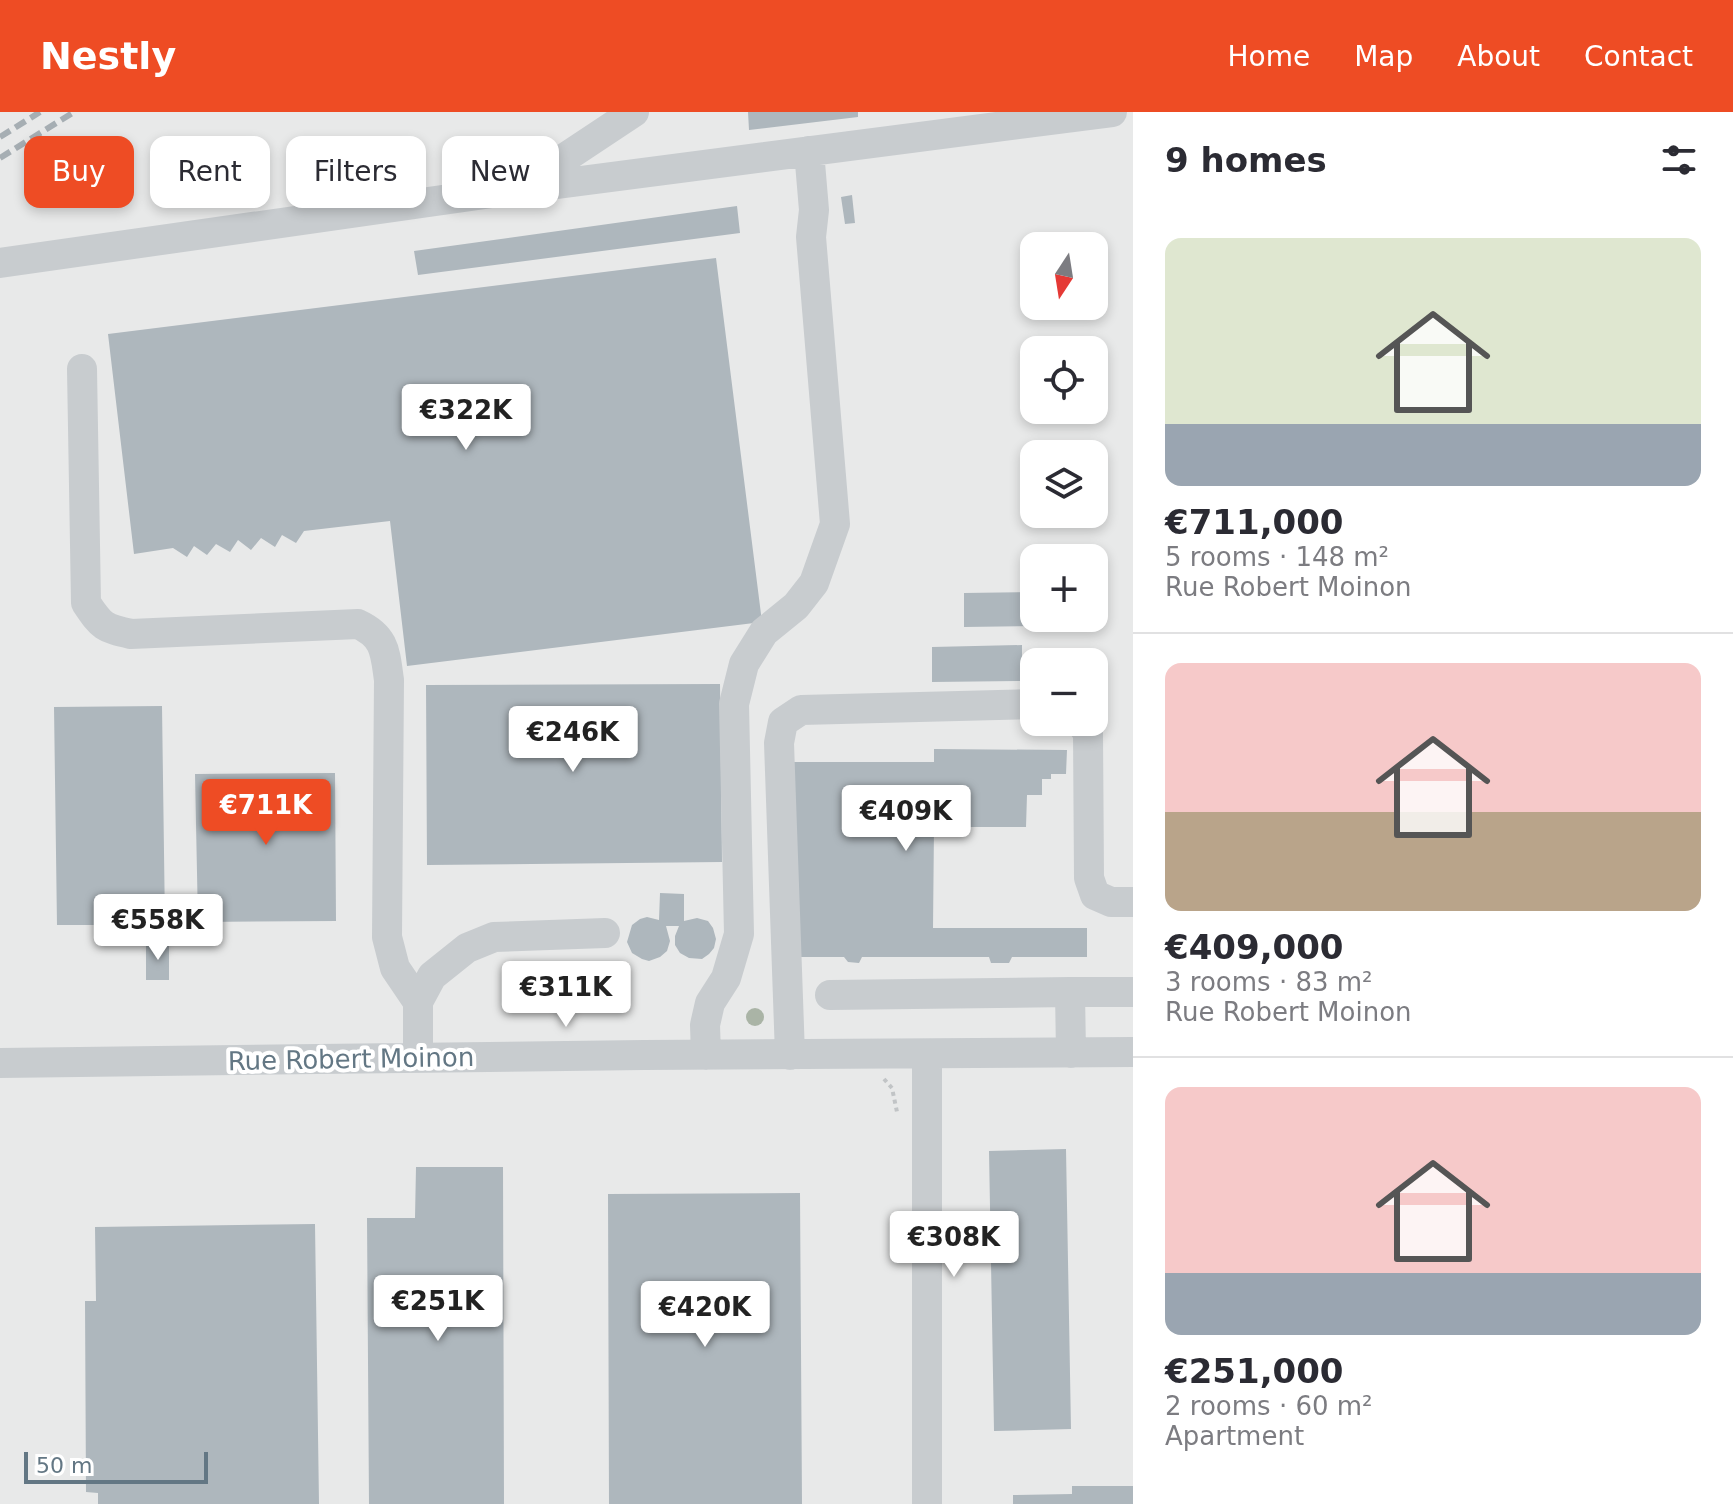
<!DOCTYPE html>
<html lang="en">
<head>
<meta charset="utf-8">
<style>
	:root { --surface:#fff; --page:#f7f7f7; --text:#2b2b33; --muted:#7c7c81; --line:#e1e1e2; --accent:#ee4c24 }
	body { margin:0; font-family:"DejaVu Sans",sans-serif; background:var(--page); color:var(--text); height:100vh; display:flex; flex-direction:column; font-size:30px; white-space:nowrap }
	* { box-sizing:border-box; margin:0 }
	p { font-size:26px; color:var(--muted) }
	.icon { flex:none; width:44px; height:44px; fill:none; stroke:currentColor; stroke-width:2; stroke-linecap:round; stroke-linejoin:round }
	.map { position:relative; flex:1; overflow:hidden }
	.drawer { display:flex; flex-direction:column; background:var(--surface); width:600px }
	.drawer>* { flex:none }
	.guide { position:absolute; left:24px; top:24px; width:760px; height:72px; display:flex; gap:16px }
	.needle { width:52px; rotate:192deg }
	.tools { position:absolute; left:1020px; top:120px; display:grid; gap:16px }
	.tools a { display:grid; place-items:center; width:88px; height:88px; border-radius:16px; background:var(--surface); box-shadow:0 4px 12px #0003; font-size:40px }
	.scale { position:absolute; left:24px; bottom:20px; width:184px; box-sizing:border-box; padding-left:8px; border:4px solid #637784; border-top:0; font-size:22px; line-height:28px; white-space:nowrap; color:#637784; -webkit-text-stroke:6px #fff; paint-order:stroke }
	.price { position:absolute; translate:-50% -68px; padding:0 18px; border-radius:8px; background:#fff; color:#222; font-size:26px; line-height:52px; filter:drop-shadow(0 2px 4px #0008) }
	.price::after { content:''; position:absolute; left:50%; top:48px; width:24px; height:18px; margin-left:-12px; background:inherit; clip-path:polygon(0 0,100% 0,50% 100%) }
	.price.on { background:var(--accent); color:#fff }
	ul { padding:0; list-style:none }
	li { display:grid; align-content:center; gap:16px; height:424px; padding:0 32px }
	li+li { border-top:2px solid var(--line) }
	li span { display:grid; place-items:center; height:248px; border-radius:16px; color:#555 }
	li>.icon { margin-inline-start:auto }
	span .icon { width:144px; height:144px; fill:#fffc; stroke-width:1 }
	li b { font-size:34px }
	h2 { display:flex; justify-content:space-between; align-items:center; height:96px; padding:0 32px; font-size:34px }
	.chip { padding:0 28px; border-radius:16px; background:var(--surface); box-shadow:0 4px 12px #0003; font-size:28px; line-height:72px }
	.chip.on { background:var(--accent); color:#fff }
	header { display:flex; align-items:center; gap:48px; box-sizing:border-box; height:112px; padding:0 40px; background:var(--accent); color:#fff }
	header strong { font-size:38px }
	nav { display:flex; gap:44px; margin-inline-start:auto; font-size:28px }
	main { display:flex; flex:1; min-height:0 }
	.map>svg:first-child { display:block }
	.built { fill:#e8e9e9; fill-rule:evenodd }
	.building { fill:#aeb7bd }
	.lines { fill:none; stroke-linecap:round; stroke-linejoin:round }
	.path { stroke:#c1c4c6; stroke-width:4; stroke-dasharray:4 4; stroke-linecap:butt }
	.minor { stroke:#c8cccf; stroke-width:30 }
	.rail { stroke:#a6aeb3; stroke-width:6; stroke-dasharray:12 6; stroke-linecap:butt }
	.tree { fill:#aab4a6 }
	.labels { text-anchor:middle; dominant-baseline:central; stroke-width:8; stroke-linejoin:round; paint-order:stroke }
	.street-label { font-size:26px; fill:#637784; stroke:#fff }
</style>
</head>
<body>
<header>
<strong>Nestly</strong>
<nav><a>Home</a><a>Map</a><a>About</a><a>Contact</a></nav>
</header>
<main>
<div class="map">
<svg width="1133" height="1392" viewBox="0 0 1133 1392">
	<rect width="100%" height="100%" fill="#fafaf8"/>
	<path class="built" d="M0 0H1133V1392H0ZM1034 134H1094V194H1034ZM1034 238H1094V298H1034ZM1034 342H1094V402H1034ZM1034 446H1094V506H1034ZM1034 550H1094V610H1034Z"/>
	<path class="building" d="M748 0H858V5L749 18Z
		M852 83 855 111 845 112 841 85Z
		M737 94 740 121 418 163 414 139Z
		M716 146 762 510 407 554 390 409 304 419 296 431 282 423 275 435 261 426 251 438 238 428 230 440 216 432 207 443 194 434 187 445 173 436 134 442 108 222Z
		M1034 480V506H1043V514L964 515V481Z
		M1022 533V569L932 570V535Z
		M720 572 722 750 427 753 426 573Z
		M162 594 165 813H57L54 595Z
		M934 637 1067 638 1066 662H1051V667H1042V683H1027L1026 715H934L933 816H1087V845H1012L1009 851H991L989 845H862L859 851 848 850 844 845H794L789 650H934Z
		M335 661 336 809 198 810 195 662Z
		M660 781 684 782V809L697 806 708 809 713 816 716 827 714 836 709 842 702 847 689 846 680 841 675 833V824L679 814H666L670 829 667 839 660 845 649 849 642 847 632 841 627 830 632 813 640 807 647 805 659 808Z
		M146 831H169V868H146Z
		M1066 1037 1071 1317 994 1319 989 1039Z
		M416 1055H503L504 1392H369L367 1106H415Z
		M800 1081 802 1392H609L608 1082Z
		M315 1112 319 1392H98V1381L86 1380 85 1189H96L95 1115Z
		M1072 1374H1133V1392H1013V1383L1072 1382Z"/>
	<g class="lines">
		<path class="path" d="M884 967 892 976 897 1000 900 1001"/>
		<path class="minor" d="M524 73 634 0
			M0 151 519 77 1112 0
			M82 257 86 491C102 515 104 516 131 522L358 512C386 525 385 541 389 568L387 825 395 856 418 890
			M1080 610 1088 621 1089 766 1095 783 1111 790H1133
			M1070 880H1133
			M830 883 1070 880 1071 941
			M927 942V1392
			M706 943 705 913 710 891 726 866 739 822 734 592 744 552 764 520 796 494 814 471 835 412 811 125 814 98 809 39
			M790 943 779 631 783 610 801 598 1034 592
			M418 946V890L432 864 467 836 494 825 605 821
			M0 951 644 943 1133 940"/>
		<path class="rail" d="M0 25 40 0
			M0 46 74 0"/>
	</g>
	<circle class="tree" cx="755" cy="905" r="9"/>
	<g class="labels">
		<g class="street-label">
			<text transform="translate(351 947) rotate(-1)">Rue Robert Moinon</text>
		</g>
	</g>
</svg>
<div class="tools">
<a><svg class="needle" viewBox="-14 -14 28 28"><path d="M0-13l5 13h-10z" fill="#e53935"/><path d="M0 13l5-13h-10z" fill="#7c7c81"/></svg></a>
<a><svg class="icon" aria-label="locate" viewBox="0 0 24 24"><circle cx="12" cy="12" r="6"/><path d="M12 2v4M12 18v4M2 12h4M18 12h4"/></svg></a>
<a><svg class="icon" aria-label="layers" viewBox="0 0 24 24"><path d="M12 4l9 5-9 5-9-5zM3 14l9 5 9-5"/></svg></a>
<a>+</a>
<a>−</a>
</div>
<div class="scale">50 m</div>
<b class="price" style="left:466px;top:340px">€322K</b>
<b class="price" style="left:573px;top:662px">€246K</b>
<b class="price on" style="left:266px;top:735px">€711K</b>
<b class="price" style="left:906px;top:741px">€409K</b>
<b class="price" style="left:158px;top:850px">€558K</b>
<b class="price" style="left:566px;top:917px">€311K</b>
<b class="price" style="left:954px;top:1167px">€308K</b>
<b class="price" style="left:438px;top:1231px">€251K</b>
<b class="price" style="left:705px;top:1237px">€420K</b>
<div class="guide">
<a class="chip on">Buy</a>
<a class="chip">Rent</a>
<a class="chip">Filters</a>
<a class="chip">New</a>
</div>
</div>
<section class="drawer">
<h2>9 homes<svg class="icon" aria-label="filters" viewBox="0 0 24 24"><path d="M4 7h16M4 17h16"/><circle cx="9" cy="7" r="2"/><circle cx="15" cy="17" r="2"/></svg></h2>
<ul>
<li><span style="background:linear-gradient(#dfe7d0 75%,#9aa5b1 0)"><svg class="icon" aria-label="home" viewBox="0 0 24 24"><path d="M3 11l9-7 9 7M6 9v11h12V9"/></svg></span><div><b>€711,000</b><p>5 rooms · 148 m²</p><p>Rue Robert Moinon</p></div></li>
<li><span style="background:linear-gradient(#f6c9c9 60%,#b9a48a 0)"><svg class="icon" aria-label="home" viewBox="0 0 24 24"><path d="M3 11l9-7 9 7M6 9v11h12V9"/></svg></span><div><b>€409,000</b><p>3 rooms · 83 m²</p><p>Rue Robert Moinon</p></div></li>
<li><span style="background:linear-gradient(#f6c9c9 75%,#9aa5b1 0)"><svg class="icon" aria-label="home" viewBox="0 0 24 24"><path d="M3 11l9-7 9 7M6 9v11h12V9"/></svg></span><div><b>€251,000</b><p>2 rooms · 60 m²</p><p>Apartment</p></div></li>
</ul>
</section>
</main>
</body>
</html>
